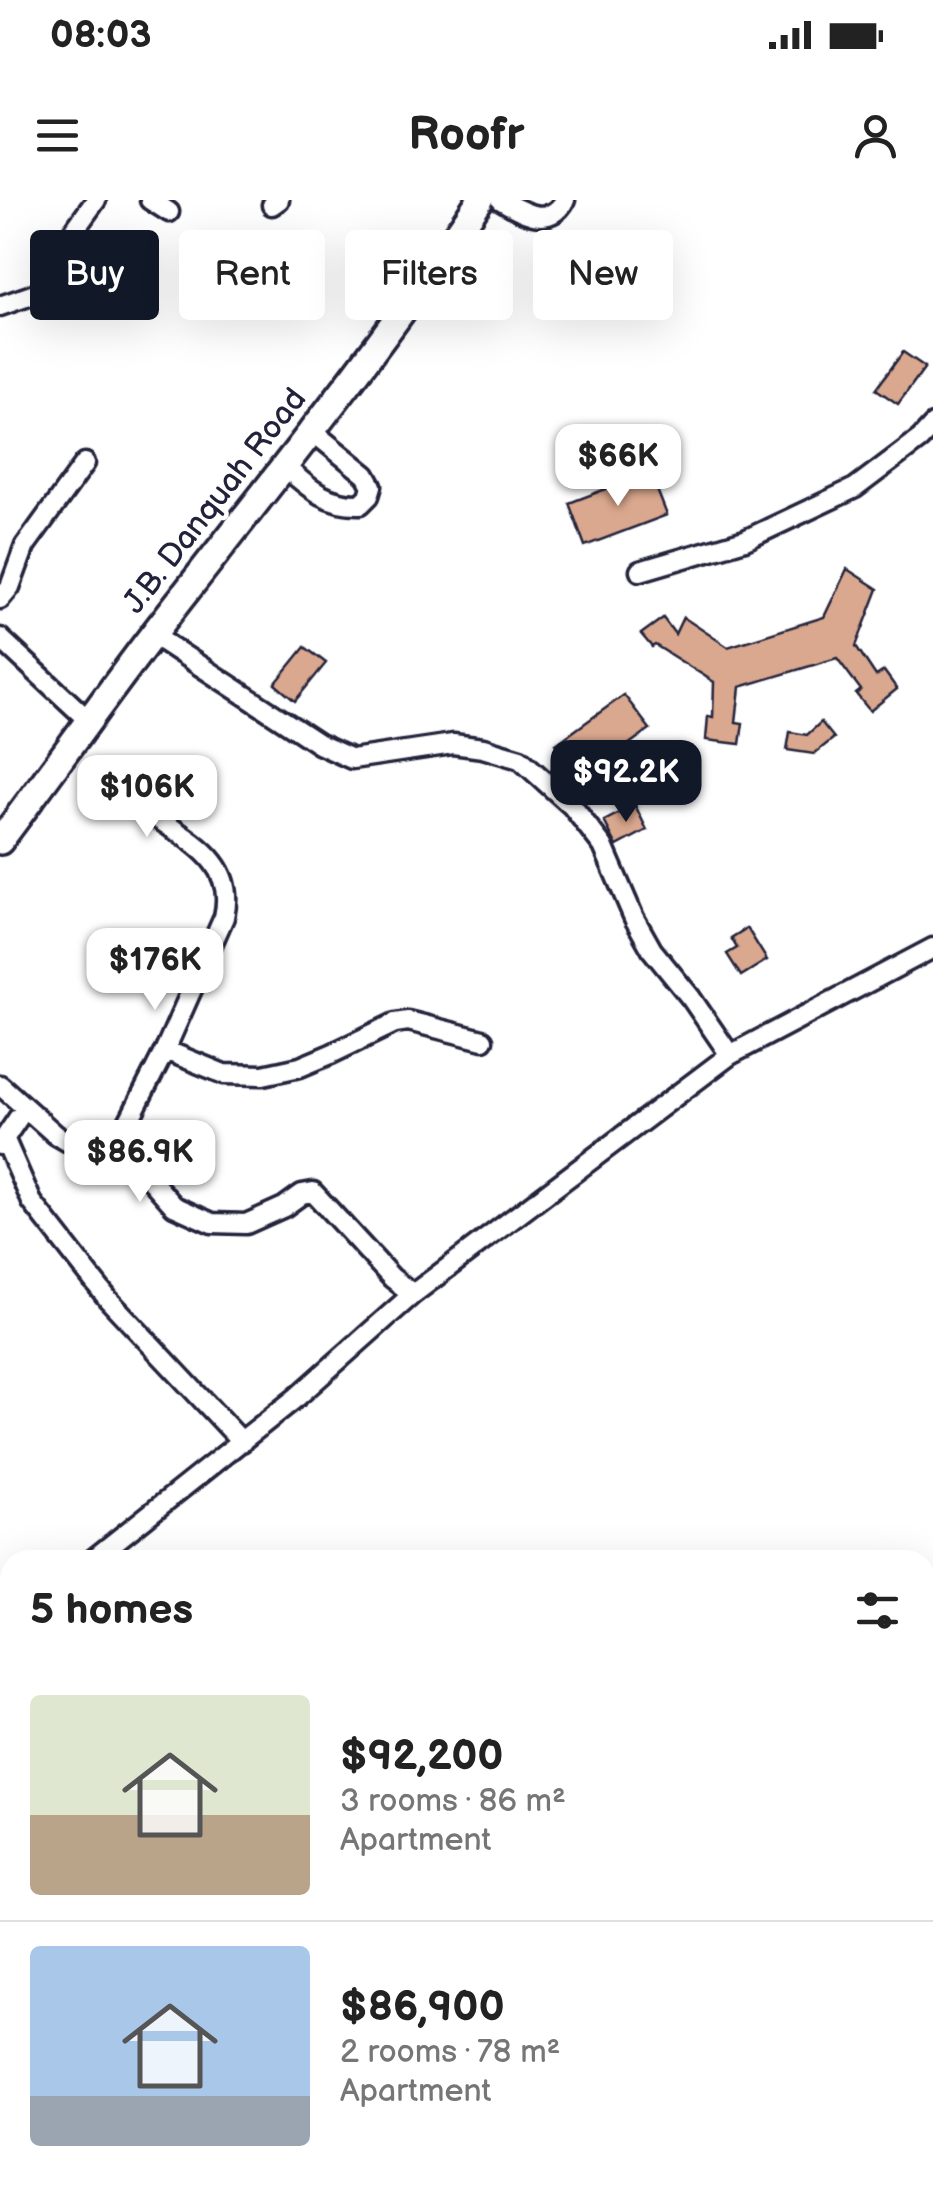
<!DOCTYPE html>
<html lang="en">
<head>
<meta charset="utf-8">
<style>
	:root { --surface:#fff; --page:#f6f6f6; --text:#222; --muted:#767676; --line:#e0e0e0; --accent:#111827 }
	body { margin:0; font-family:"Balsamiq Sans",sans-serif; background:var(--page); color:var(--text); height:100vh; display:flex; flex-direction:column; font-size:38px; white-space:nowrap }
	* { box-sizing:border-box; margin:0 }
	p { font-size:32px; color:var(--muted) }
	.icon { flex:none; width:55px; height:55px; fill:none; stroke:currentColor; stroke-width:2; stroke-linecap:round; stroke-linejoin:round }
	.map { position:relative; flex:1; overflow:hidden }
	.panel { position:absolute; left:0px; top:1350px; width:935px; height:642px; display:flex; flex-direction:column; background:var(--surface); border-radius:30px 30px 0 0; box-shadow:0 10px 40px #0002 }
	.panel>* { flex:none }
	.guide { position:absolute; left:30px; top:30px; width:875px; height:90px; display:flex; gap:20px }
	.price { position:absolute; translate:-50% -85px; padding:0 22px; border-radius:20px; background:#fff; color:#222; font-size:32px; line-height:65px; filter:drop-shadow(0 2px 5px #0008) }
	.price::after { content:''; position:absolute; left:50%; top:60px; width:30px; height:22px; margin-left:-15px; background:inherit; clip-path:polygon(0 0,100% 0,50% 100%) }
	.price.on { background:var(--accent); color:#fff }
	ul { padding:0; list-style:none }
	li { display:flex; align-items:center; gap:30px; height:250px; padding:0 30px }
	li+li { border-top:2px solid var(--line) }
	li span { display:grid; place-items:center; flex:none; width:280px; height:200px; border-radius:10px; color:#555 }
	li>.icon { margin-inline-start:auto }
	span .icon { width:120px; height:120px; fill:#fffc; stroke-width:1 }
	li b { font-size:42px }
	h2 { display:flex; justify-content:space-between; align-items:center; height:120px; padding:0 30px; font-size:42px }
	.tag { padding:0 35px; border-radius:10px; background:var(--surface); box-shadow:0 10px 40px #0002; font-size:35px; line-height:90px }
	.tag.on { background:var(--accent); color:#fff }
	.status { display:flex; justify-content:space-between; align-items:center; height:70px; padding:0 50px; background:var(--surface); direction:ltr }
	.status svg { height:28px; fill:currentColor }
	header { display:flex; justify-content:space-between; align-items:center; height:130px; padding:0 30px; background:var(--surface); font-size:45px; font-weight:600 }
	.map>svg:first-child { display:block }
	.building { fill:#daa88e; stroke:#22223b; stroke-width:2.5 }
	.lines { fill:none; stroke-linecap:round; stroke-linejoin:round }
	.minor-casing { stroke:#22223b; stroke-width:25 }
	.highway-casing { stroke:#22223b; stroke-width:32 }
	.minor { stroke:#fff; stroke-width:18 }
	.highway { stroke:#fff; stroke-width:25 }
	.labels { text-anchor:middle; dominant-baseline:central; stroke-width:9; stroke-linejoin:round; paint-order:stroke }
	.street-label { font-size:32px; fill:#22223b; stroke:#fff }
</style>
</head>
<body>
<div class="status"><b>08:03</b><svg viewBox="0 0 49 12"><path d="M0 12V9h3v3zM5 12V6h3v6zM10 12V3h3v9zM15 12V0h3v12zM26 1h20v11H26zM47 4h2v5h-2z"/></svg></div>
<header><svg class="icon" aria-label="menu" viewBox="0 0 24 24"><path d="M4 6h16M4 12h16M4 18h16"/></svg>Roofr<svg class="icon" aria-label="person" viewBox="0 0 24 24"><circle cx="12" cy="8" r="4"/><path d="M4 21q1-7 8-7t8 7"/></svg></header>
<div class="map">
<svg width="933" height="1991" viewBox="0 0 933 1991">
	<rect width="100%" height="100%" fill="#fff"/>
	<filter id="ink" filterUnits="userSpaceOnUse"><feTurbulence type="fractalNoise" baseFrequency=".01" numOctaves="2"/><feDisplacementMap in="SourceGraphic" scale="20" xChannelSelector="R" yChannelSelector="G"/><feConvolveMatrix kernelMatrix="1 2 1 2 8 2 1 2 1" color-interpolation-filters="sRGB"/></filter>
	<g filter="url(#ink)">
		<path class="building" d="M903 152 925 167 898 204 876 189Z
			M650 272 667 315 585 346 569 303Z
			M847 369 878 389 856 446 876 476 884 471 897 489 870 511 856 494 861 490 837 458 740 487 736 522 743 523 740 544 706 540 708 516 713 517 714 482 655 445 652 447 641 434 663 418 675 434 683 417 728 447 824 417Z
			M305 447 326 463 295 501 275 484Z
			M624 495 650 529 581 579 574 568 568 573 558 559 564 555 556 544Z
			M821 522 834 538 814 554 787 550 790 532 807 535Z
			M635 605 647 630 617 646 604 621Z
			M747 728 767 760 741 776 727 754 737 748 731 738Z"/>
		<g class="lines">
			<g class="minor-casing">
				<path id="minor" d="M150 0 169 12
					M501 0C523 13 549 28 565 0
					M272 5 279 0
					M0 106 55 87 63 46 96 0
					M284 266C309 288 326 305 361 304L369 296 372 286 366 275 312 231
					M640 371 745 340 855 288 920 239 933 225
					M0 399 10 387 25 346 85 263
					M153 435 319 544 352 559 453 544 483 548 520 559 572 606 603 646 634 718 652 750 691 798 730 855
					M0 438 88 520
					M101 581C121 594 141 607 160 620 197 645 236 666 224 717L165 850 113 952
					M165 850 224 874 263 875 300 867 331 854 395 823 408 821 483 840
					M0 885 56 935 77 947 122 954 134 961 174 1006 212 1023 246 1024 284 1007 302 994 313 992 392 1078 413 1094
					M5 940 32 1002 108 1099 242 1242
					M0 945 25 908
					M92 1360 297 1197 413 1094 730 855 933 748
					M0 1427 10 1421
					M0 1601 10 1619
					M925 1696 933 1694
					M925 1881 933 1878
					M0 1955H10
					M129 1982 134 1991
					M216 1982 221 1991
					M312 1982 316 1991
					M577 1982 578 1991
					M718 1982 719 1991"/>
			</g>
			<g class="highway-casing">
				<path id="highway" d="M0 641C52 572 102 501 154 433 265 290 380 150 480 0"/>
			</g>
			<use href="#minor" class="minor"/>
			<use href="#highway" class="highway"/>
		</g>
	</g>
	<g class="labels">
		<g class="street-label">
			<text transform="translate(215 301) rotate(-52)">J.B. Danquah Road</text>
		</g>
	</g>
</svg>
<b class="price" style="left:618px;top:309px">$66K</b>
<b class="price on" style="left:626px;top:625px">$92.2K</b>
<b class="price" style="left:147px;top:640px">$106K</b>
<b class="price" style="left:155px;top:813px">$176K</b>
<b class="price" style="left:140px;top:1005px">$86.9K</b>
<div class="guide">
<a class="tag on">Buy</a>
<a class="tag">Rent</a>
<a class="tag">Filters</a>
<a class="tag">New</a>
</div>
<section class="panel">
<h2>5 homes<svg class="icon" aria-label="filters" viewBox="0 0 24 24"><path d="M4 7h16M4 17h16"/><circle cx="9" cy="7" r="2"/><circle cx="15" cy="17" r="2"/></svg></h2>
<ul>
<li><span style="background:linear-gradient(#dfe7d0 60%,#b9a48a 0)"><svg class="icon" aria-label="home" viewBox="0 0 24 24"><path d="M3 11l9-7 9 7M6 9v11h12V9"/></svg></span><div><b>$92,200</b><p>3 rooms · 86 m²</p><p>Apartment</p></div></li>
<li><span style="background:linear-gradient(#a9c7e8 75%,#9aa5b1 0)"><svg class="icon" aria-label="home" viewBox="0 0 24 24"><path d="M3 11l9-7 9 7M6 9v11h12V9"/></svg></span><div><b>$86,900</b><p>2 rooms · 78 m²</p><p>Apartment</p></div></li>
</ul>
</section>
</div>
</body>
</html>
